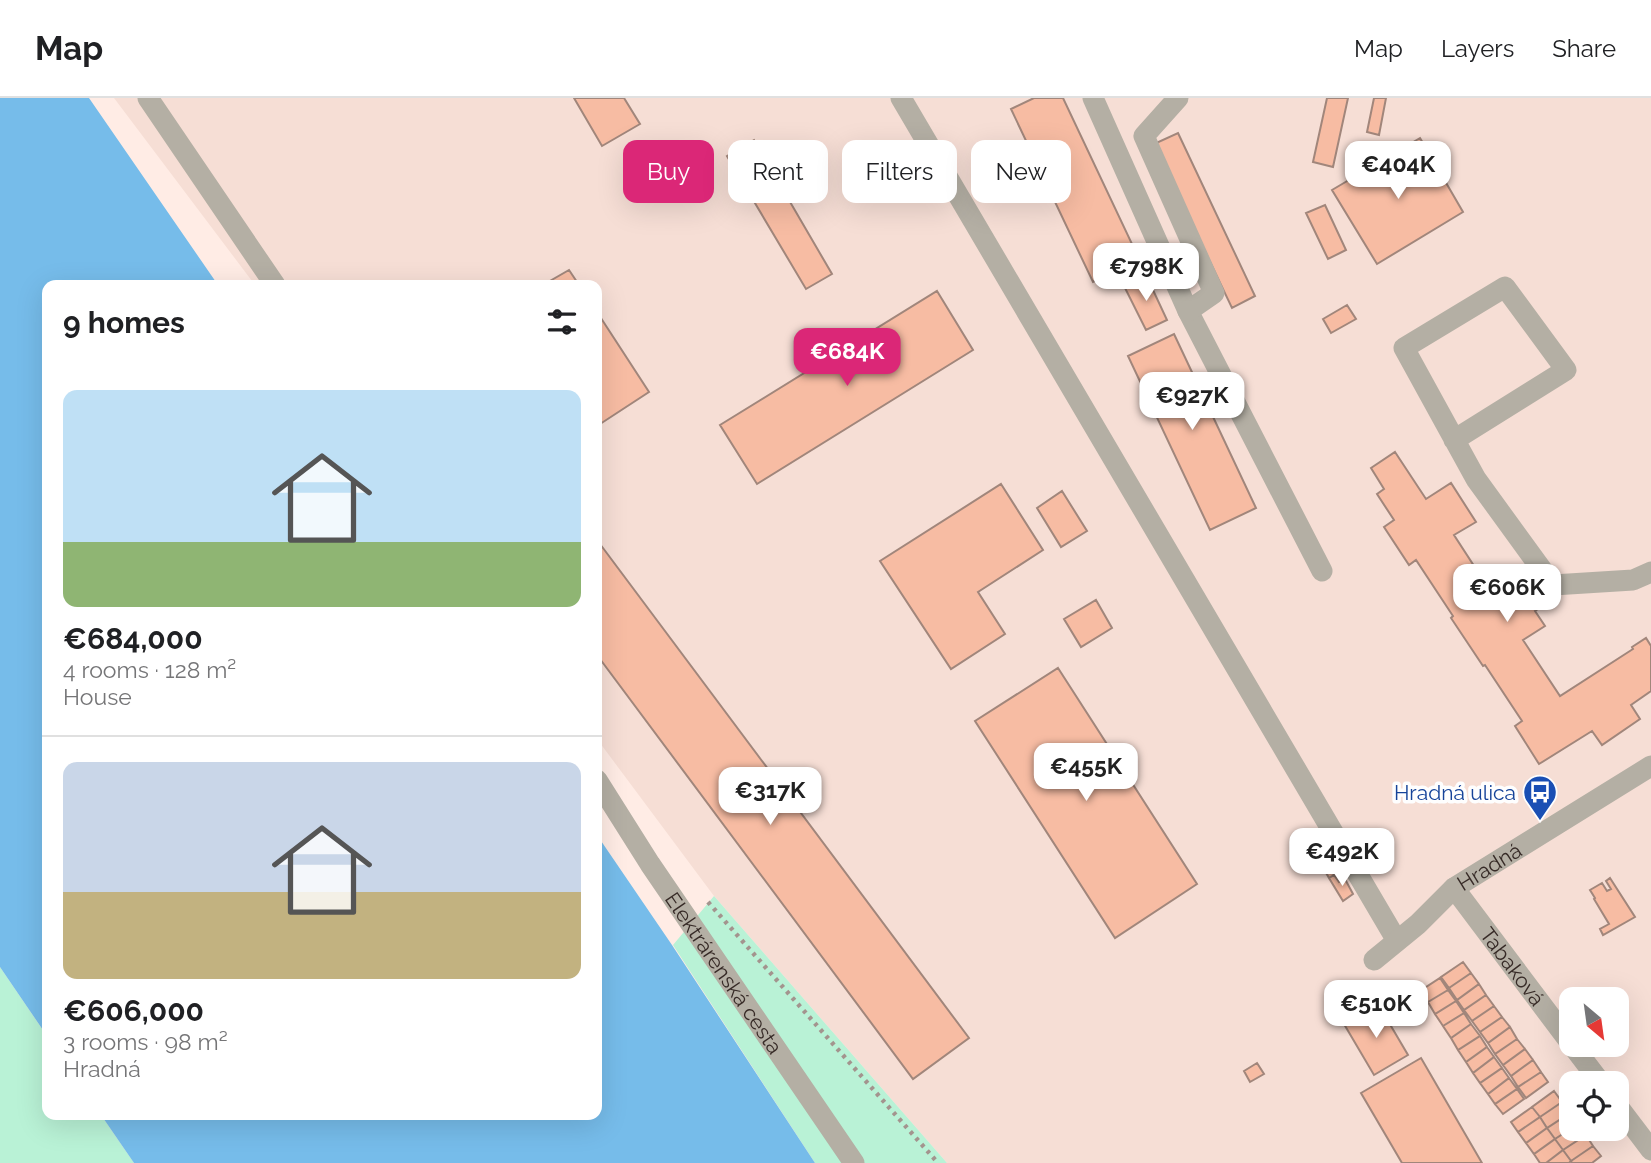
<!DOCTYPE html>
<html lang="en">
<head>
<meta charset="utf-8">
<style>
	:root { --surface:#fff; --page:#f2f2f2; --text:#202124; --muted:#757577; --line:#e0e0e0; --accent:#db2777 }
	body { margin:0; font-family:Raleway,sans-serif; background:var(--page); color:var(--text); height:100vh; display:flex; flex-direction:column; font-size:26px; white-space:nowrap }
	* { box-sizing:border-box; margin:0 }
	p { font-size:23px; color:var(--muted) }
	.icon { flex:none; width:38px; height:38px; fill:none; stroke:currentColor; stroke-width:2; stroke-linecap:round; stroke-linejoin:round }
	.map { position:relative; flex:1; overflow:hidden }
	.drawer { position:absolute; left:42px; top:182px; width:560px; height:840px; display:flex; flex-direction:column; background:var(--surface); border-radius:14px; box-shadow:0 7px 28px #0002 }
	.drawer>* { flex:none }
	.guide { position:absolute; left:623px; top:42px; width:665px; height:63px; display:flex; gap:14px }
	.needle { width:46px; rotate:151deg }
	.tools { position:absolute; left:1559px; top:889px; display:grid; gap:14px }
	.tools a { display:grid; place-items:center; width:70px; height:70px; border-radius:14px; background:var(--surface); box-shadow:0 7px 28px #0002; font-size:35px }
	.price { position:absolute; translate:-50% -60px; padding:0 16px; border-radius:14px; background:#fff; color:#222; font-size:23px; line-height:46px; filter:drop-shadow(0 2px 4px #0008) }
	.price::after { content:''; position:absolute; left:50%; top:42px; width:21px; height:16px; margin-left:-10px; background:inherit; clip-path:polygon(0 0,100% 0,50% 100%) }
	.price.on { background:var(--accent); color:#fff }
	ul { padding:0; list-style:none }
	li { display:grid; align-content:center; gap:14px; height:371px; padding:0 21px }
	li+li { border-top:2px solid var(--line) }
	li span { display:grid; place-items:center; height:217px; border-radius:14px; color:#555 }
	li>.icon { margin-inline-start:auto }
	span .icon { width:126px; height:126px; fill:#fffc; stroke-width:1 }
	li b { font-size:30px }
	h2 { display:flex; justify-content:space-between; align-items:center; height:84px; padding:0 21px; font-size:30px }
	.tag { padding:0 24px; border-radius:14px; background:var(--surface); box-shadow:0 7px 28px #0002; font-size:24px; line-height:63px }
	.tag.on { background:var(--accent); color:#fff }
	header { display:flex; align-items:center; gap:42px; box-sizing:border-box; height:98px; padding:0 35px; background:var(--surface); border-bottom:2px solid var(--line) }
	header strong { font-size:33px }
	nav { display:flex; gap:38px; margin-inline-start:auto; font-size:24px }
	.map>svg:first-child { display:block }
	.built { fill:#f6ded5; fill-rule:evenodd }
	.green { fill:#b9f2d6 }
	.water { fill:#76bcea }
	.building { fill:#f7bca3; stroke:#a1867b; stroke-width:2 }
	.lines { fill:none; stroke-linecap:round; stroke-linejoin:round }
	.path { stroke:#a3948e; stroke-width:4.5; stroke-dasharray:3.5 5; stroke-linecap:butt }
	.minor { stroke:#b4afa4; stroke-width:21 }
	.labels { text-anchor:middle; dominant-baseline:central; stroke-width:7; stroke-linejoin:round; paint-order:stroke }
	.transit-label { font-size:21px; fill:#164399; stroke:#fefefe; text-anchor:end }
	.street-label { font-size:21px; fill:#372b27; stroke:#fefefe }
</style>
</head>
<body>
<header>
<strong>Map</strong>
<nav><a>Map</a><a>Layers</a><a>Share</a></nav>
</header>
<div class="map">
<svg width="1651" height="1065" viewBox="0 0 1651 1065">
	<rect width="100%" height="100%" fill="#ffece5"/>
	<path class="built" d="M114 0H1651V1065H947L714 798 597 641V187H255ZM1572 901H1617V947H1572ZM1572 985H1617V1031H1572Z"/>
	<path class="green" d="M714 798 947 1065H815L673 847Z
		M0 869 47 938V1017H101L134 1065H0Z"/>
	<path class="water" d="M0 0H89L218 187H47V938L0 869Z
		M597 737 672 847 815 1065H134L101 1017H597Z"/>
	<path class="building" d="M574 0H624L640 26 602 48Z
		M1034 0H1063L1140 163 1093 184 1011 11Z
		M1327 0H1348L1333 69 1313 64Z
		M1374 0H1386L1379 37 1367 34Z
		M1178 35 1255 198 1232 210 1154 46Z
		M1420 40 1463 114 1377 166 1332 92Z
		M754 42 832 176 806 191 727 58Z
		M1325 107 1346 152 1328 161 1306 115Z
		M569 172 579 187H543Z
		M1146 177 1167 222 1146 232 1124 188Z
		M937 193 973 252 757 386 720 327Z
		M1347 207 1356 221 1331 235 1323 221Z
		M597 214 649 294 597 328Z
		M1174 236 1256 410 1210 432 1128 258Z
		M1395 354 1426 401 1451 385 1476 424 1454 437 1491 494 1513 479 1523 494 1529 490 1541 509 1535 513 1545 528 1523 542 1560 598 1633 551 1632 549 1646 540 1651 548V593L1631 607 1640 621 1602 647 1592 633 1539 666 1515 628 1522 623 1485 567 1483 568 1451 520 1453 518 1416 462 1409 467 1384 429 1394 422 1377 396 1384 391 1371 370Z
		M1001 386 1043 452 978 494 1005 536 951 571 880 463Z
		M1062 393 1087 433 1061 449 1037 410Z
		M597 442 969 940 913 981 597 557Z
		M1096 502 1112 530 1081 549 1064 521Z
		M1058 570 1197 786 1115 840 975 623Z
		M1324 759 1334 777 1329 780 1319 762Z
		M1334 777 1339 784 1345 781 1353 796 1343 803 1329 780Z
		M1610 780 1635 819 1603 837 1600 831 1609 826 1594 801 1595 800 1590 792 1602 785 1607 793 1611 791 1606 783Z
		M1463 864 1471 875 1449 890 1441 879Z
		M1471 875 1479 886 1457 902 1449 890Z
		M1440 880 1448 892 1428 904 1420 893Z
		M1479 886 1486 897 1464 912 1457 902Z
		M1448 892 1456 903 1435 916 1428 904Z
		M1486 897 1494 908 1472 923 1464 912Z
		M1456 903 1464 915 1443 928 1435 916Z
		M1378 906 1408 957 1374 977 1344 926Z
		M1494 908 1502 919 1480 934 1472 923Z
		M1464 915 1471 926 1451 940 1443 928Z
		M1502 919 1510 929 1488 945 1480 934Z
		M1471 926 1480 938 1458 952 1451 940Z
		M1510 929 1517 941 1495 956 1488 945Z
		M1480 938 1487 949 1466 964 1458 952Z
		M1517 941 1525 951 1503 967 1495 956Z
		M1487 949 1494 959 1473 975 1466 964Z
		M1525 951 1533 962 1511 978 1503 967Z
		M1494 959 1502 970 1480 985 1473 975Z
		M1421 960 1482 1065H1402L1361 995Z
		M1533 962 1541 974 1518 989 1511 978Z
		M1257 965 1264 976 1250 984 1244 973Z
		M1502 970 1509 980 1488 996 1480 985Z
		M1541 974 1548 984 1526 1000 1518 989Z
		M1509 980 1517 991 1495 1006 1488 996Z
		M1517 991 1524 1001 1503 1016 1495 1006Z
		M1554 993 1562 1004 1540 1019 1532 1009Z
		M1562 1004 1570 1015 1547 1030 1540 1019Z
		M1532 1009 1540 1019 1518 1034 1511 1024Z
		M1570 1015 1572 1017V1030L1555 1041 1547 1030Z
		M1540 1019 1547 1030 1526 1045 1518 1034Z
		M1547 1030 1555 1041 1534 1056 1526 1045Z
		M1572 1030 1582 1031 1586 1037 1563 1052 1555 1041Z
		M1586 1037 1593 1048 1571 1063 1563 1052Z
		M1555 1041 1563 1052 1546 1065H1540L1534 1056Z
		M1593 1048 1601 1058 1592 1065H1572L1571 1063Z
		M1563 1052 1571 1063 1569 1065H1546Z"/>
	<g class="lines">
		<path class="path" d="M708 804 938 1065"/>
		<g class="minor">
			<path d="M148 0 275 187"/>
			<path d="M901 0 1397 843"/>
			<path d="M1093 0 1188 213 1322 473"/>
			<path d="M1178 0 1144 38 1214 195 1188 213"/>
			<path d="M1454 342 1566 272 1505 189 1404 250 1476 381 1553 487 1633 482 1651 474"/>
			<path id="s1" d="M597 682 650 766 854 1065"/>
			<path id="s2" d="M1454 790 1572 947"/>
			<path id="s3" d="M1374 862 1418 826 1454 790 1651 668"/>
			<path d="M1572 947 1601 985"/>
			<path d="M1617 1007 1651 1052"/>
		</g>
	</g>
	<defs>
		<g id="bus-pin" transform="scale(1.75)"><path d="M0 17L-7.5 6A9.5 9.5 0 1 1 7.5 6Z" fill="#1a4fb4" stroke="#fefefe"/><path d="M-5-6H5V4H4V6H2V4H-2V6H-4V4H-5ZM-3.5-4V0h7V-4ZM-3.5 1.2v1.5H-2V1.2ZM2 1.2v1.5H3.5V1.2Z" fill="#fff"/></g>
	</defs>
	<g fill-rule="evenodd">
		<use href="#bus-pin" x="1540" y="694"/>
	</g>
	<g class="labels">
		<g class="transit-label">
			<text x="1516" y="694">Hradná ulica</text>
		</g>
		<g class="street-label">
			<text stroke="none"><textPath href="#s3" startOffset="149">Hradná</textPath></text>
			<text stroke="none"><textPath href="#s2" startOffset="98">Tabaková</textPath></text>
			<text stroke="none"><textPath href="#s1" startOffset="231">Elektrárenská cesta</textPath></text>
		</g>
	</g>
</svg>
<div class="tools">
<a><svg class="needle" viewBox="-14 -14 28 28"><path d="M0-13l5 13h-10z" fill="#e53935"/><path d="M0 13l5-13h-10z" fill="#757577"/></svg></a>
<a><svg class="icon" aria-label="locate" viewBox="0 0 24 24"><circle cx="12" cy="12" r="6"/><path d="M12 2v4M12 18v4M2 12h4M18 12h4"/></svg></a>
</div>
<b class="price" style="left:1398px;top:103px">€404K</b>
<b class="price" style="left:1146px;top:205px">€798K</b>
<b class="price on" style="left:847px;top:290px">€684K</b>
<b class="price" style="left:1192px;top:334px">€927K</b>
<b class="price" style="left:1507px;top:526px">€606K</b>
<b class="price" style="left:1086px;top:705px">€455K</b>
<b class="price" style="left:770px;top:729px">€317K</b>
<b class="price" style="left:1342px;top:790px">€492K</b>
<b class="price" style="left:1376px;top:942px">€510K</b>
<div class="guide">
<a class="tag on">Buy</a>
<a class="tag">Rent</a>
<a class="tag">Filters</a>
<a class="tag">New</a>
</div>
<section class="drawer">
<h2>9 homes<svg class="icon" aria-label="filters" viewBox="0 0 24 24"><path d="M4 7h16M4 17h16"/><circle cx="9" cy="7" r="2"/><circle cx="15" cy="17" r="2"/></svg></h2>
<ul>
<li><span style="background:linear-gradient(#bfe0f5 70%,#8fb573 0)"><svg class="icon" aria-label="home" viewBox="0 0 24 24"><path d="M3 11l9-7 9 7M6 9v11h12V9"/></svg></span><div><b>€684,000</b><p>4 rooms · 128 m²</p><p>House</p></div></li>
<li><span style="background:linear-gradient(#c9d6e8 60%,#c2b280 0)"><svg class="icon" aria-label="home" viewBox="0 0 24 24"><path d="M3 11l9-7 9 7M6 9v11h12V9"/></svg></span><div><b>€606,000</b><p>3 rooms · 98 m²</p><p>Hradná</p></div></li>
</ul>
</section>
</div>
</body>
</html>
